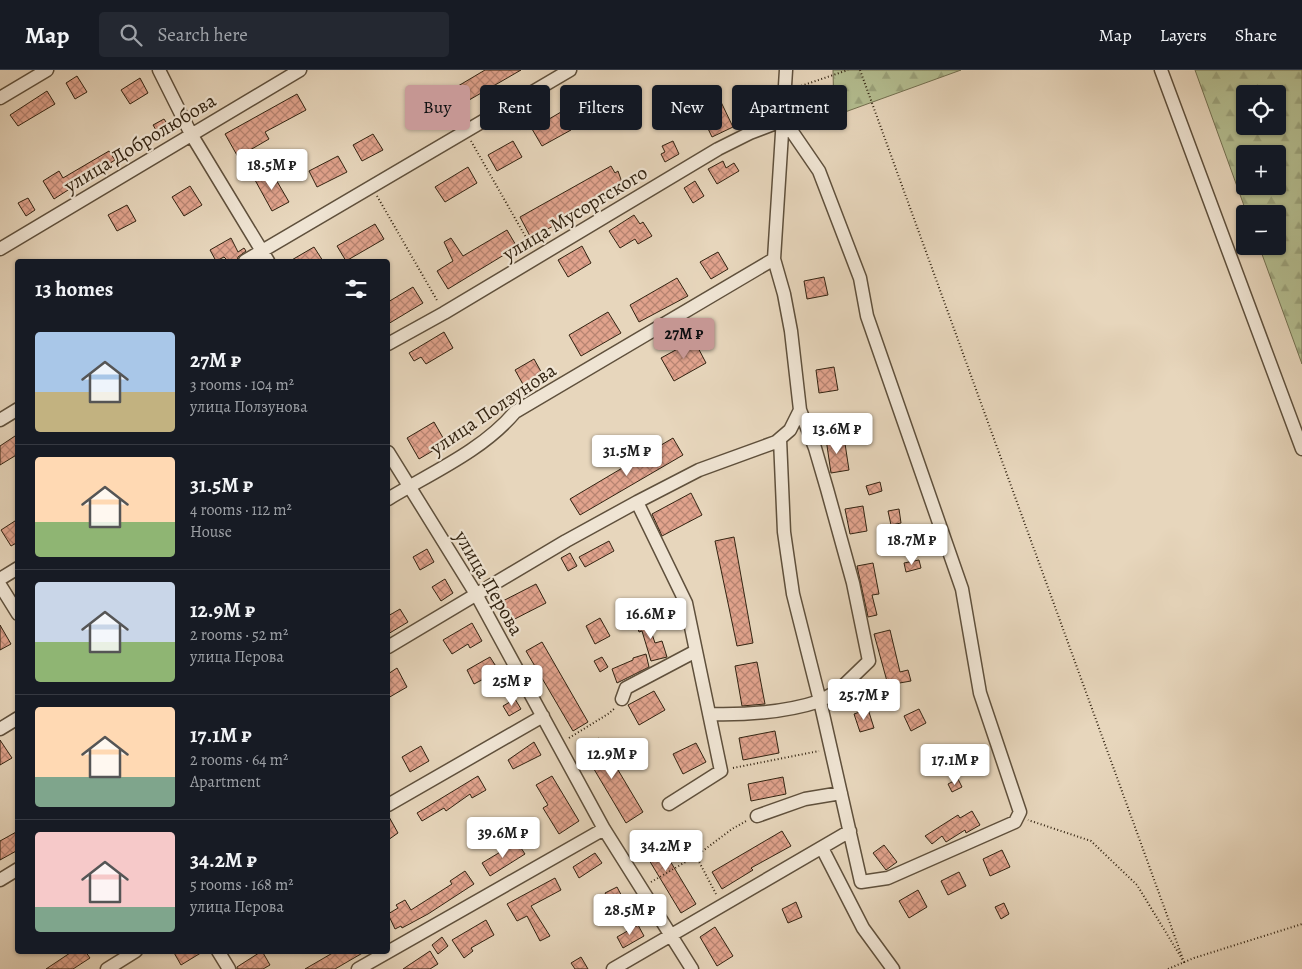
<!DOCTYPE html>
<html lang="en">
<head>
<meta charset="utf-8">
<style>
	:root { --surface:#171b24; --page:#242831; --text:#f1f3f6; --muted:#9ea1a6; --line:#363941; --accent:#c59692 }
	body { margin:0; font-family:Alegreya,serif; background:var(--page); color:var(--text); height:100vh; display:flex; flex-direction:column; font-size:19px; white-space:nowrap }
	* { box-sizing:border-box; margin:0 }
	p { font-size:16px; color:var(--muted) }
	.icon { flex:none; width:28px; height:28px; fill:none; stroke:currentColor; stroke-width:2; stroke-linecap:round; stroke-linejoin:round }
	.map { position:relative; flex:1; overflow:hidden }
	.sheet { position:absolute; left:15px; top:189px; width:375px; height:695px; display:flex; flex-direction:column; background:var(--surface); border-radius:5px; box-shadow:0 1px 4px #0004 }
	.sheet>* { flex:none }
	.hud { position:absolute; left:405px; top:15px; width:475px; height:45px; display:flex; gap:10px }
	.buttons { position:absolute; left:1236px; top:15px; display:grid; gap:10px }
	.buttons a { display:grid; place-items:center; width:50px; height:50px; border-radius:5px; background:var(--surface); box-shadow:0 1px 4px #0004; font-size:25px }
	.price { position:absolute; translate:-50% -42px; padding:0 11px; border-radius:5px; background:#fff; color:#222; font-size:16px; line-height:32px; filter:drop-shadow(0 1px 2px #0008) }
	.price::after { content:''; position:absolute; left:50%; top:30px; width:15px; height:11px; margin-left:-8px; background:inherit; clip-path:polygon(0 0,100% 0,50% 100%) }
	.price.selected { background:var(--accent); color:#111 }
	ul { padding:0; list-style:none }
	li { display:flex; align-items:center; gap:15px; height:125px; padding:0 20px }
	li+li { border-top:1px solid var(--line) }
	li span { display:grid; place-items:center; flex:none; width:140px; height:100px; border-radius:5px; color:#555 }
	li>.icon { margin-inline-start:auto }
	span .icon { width:60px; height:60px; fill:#fffc; stroke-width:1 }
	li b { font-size:21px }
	h2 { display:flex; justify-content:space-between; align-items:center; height:60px; padding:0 20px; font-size:21px }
	.pill { padding:0 18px; border-radius:5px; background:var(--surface); box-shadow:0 1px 4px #0004; font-size:18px; line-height:45px }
	.pill.selected { background:var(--accent); color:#111 }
	header { display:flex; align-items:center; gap:30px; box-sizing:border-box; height:70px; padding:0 25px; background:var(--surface); border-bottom:1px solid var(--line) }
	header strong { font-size:24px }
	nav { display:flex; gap:28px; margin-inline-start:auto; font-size:18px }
	.search { width:350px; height:45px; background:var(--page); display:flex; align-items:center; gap:12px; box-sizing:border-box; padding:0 18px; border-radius:5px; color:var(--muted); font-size:19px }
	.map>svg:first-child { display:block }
	.forest { fill:url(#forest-firs); stroke:#737051; fill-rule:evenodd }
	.building { fill:url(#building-cross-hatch); stroke:#322311 }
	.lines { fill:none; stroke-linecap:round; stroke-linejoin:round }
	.minor-casing { stroke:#5f503c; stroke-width:15 }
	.path { stroke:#322311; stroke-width:2; stroke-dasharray:1 2.5; stroke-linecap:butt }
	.minor { stroke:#efe4d3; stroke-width:12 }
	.labels { text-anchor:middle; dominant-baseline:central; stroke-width:4.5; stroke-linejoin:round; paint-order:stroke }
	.street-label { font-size:20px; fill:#322311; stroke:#efe4d3 }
</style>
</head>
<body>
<header>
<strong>Map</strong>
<div class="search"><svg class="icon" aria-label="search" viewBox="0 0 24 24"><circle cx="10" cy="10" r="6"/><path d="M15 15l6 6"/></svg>Search here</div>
<nav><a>Map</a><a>Layers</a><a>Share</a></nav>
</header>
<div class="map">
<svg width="1302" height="899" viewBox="0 0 1302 899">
	<defs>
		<pattern id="forest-firs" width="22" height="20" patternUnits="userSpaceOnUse" patternTransform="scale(1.25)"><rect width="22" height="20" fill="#b4be91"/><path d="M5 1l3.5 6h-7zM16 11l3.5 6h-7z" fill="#9ba37c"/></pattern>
		<pattern id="building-cross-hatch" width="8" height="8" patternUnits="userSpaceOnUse" patternTransform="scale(1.25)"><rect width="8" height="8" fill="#e1a38d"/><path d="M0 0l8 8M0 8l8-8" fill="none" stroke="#b78472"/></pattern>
	</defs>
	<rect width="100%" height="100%" fill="#e7d6bc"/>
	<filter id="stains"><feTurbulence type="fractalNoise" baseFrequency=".004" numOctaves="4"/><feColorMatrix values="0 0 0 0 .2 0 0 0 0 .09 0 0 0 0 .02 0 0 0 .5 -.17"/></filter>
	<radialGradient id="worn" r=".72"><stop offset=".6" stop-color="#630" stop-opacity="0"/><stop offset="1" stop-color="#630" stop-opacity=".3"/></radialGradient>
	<path class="forest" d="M833 0H961L834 46Z
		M1195 0H1302V294L1259 176H1278V144H1247ZM1245 24H1278V56H1245ZM1245 84H1278V116H1245Z"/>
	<path class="building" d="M485 0H521L457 37 448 22Z
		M77 6 87 22 75 29 66 13Z
		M140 8 148 23 130 34 121 20Z
		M47 21 55 34 18 56 10 45Z
		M297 24 306 40 265 62 269 69 238 87 225 64Z
		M721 32 733 57 712 67 700 42Z
		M561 42 571 60 542 76 532 59Z
		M164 49 170 58 159 65 153 55Z
		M373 64 383 80 362 91 353 75Z
		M513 71 522 87 497 101 488 85Z
		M673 71 679 84 665 92 661 84 665 82 662 76Z
		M109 81 115 90 54 129 43 111 59 101 63 108Z
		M338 86 347 102 317 117 309 101Z
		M723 91 726 98 734 93 739 101 717 114 708 99Z
		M611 96 615 103 618 101 624 118 531 168 520 147Z
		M468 97 477 113 445 132 435 117Z
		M271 101 289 132 272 141 255 110Z
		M695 111 704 126 693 133 684 118Z
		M190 116 202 135 184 146 172 127Z
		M28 128 35 140 26 146 18 133Z
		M127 135 136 151 117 161 108 145Z
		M634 145 640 154 643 152 652 166 638 174 635 169 620 178 609 161Z
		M375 154 384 169 346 191 337 176Z
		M507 160 517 177 448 219 437 201 453 191 444 172 451 168 463 186Z
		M231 168 238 182 244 178 246 181 238 187 237 191H221L226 189 224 187 216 191 210 180Z
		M582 176 591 193 568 207 558 190Z
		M314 177 323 191H290Z
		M718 182 728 199 711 209 700 192Z
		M824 207 828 225 807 229 804 211Z
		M677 208 688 226 639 252 630 235Z
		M413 217 423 233 388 254V232Z
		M608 242 621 263 581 286 569 265Z
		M444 262 453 278 426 294 421 287 414 291 409 283Z
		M694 270 706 293 674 311 661 288Z
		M534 289 544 307 525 318 515 300Z
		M834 297 838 320 819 323 816 300Z
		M434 352 446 373 419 389 407 368Z
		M18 364V384L0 395V376Z
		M844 367 849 400 831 403 826 369Z
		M673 368 683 385 580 445 570 429Z
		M880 412 882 421 869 425 866 416Z
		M691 423 702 445 662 466 652 444Z
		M863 436 867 461 850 464 845 439Z
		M899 439 901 453 891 455 888 441Z
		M18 449V472L11 476 1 460Z
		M734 467 753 573 737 576 715 471Z
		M609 471 614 481 585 497 579 487Z
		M427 479 434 492 420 500 413 487Z
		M570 483 577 496 568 501 561 488Z
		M919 490 921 498 906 502 904 493Z
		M873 493 879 524 872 525 877 545 868 547 857 496Z
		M445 509 453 523 441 531 432 517Z
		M536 514 546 533 505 554 495 535Z
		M400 539 408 552 388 564V546Z
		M646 546 655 573 662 571 667 587 651 591 642 561 639 562 635 550Z
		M600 548 610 566 595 574 586 556Z
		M472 553 482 571 470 578 468 574 452 584 443 570Z
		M0 555 11 574 0 580Z
		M890 560 900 602 908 600 911 611 888 615 874 564Z
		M542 572 588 652 573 661 526 581Z
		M646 584 649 597 617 613 612 599 633 590V588Z
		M490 587 499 601 474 614 467 600Z
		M602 587 608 597 600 602 594 591Z
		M757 592 765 634 742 636 735 596Z
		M397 598 407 617 388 628V604Z
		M654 621 665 640 639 655 628 635Z
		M515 629 521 639 509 646 503 636Z
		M868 639 874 658 860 662 854 644Z
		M919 639 926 653 911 661 904 646Z
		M775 661 779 683 743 690 739 668Z
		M599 668 643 742 626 753 582 679Z
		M0 670 12 688 0 695Z
		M534 672 541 685 513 699 508 690Z
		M696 673 706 692 683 704 673 684Z
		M421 676 429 691 410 702 402 687Z
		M478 706 486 720 472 728 470 724 446 741 444 738 422 751 417 743Z
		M552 706 579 751 559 764 543 738 548 735 536 715Z
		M783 707 786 724 751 731 748 714Z
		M958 709 962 717 952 722 948 714Z
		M972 741 980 755 966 763 965 760 946 772 942 766 932 774 925 766 958 745 960 748Z
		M388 745 398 763 388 770Z
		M495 750 501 760 489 767 484 756Z
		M18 761V780L0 790V771Z
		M652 761 696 834 681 843 637 770Z
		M782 761 791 776 751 798 753 800 722 819 712 802Z
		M517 772 525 784 490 806 482 793Z
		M884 775 897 792 886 800 873 783Z
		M1002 780 1010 797 990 806 983 789Z
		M595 783 602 793 579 808 573 797Z
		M465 801 474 814 428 844 402 858 401 856 395 859 388 844 398 838 396 835 405 830 411 840 452 814 450 811Z
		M959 802 966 816 948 825 941 811Z
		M555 808 561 820 531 836 550 866 540 871 527 846 517 851 507 834Z
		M617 817 626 834 614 840 605 823Z
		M918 820 927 837 909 848 899 831Z
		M796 832 802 847 788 853 782 839Z
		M1004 833 1009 844 1001 849 995 837Z
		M486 850 494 865 471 878 473 881 464 888 452 870Z
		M638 855 644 866 623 878 617 867Z
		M715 857 733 886 717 896 700 867Z
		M442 867 448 876 438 884 432 875Z
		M73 881H85L90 888 73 899H46Z
		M173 881H204L181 895Z
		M262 881 270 895 263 899H237V897Z
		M336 881H366L335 899H305Z
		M430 881 438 894 430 899H403Z
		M581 887 588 899H575L571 893Z"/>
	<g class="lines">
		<g class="minor-casing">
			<path id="minor" d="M159 0 191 64 268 191
				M1161 0 1302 379
				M0 28 47 0
				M0 179 300 0
				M245 191 570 0
				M388 274 444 243 718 79 750 63 784 50 819 101 860 208 867 246 962 519 980 623 1020 742 1015 752 888 808 861 812 820 631 839 620 869 591 853 513 827 419 815 378 800 340 791 261 784 224 774 189 786 0
				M0 350 18 339
				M388 382 476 524 604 759 692 899
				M388 429C431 403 482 381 515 342L774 189
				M637 432 686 533 721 701 669 734
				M0 509 18 498
				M0 515 18 544
				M388 577 566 471 637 432 699 400 776 372 790 360 800 340
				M622 629 626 618 696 581
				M709 644C746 645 784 643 820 631L793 524 784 462 780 369
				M0 659 18 648
				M388 735 543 646
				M757 746 805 729 841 723
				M822 778 863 858 893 899
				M0 810 18 799
				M218 881 229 899
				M107 899 136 881
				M358 899 604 759
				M613 899 850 761"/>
		</g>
		<path class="path" d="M860 0 1184 892 1137 815 1091 771 1028 750
			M798 17 848 0
			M471 71 532 178
			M377 126 438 232
			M569 668 608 644 615 638
			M733 698 819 681
			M696 786 716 824
			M651 812 696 786 732 759 746 751
			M1168 899 1194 888 1302 854"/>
		<use href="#minor" class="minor"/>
	</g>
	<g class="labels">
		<g class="street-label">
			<text transform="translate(140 73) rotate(-31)">улица Добролюбова</text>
			<text transform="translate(575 143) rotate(-31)">улица Мусоргского</text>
			<text transform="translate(493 339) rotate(-34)">улица Ползунова</text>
			<text transform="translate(489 513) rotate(60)">улица Перова</text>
		</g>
	</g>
	<rect width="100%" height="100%" filter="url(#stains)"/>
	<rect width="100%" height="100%" fill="url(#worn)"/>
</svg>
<div class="buttons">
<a><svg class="icon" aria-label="locate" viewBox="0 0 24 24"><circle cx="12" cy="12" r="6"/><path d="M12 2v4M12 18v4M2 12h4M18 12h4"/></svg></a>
<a>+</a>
<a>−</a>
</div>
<b class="price" style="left:272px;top:121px">18.5M ₽</b>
<b class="price selected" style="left:684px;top:290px">27M ₽</b>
<b class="price" style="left:837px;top:385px">13.6M ₽</b>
<b class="price" style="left:627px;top:407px">31.5M ₽</b>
<b class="price" style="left:912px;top:496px">18.7M ₽</b>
<b class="price" style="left:651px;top:570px">16.6M ₽</b>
<b class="price" style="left:512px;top:637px">25M ₽</b>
<b class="price" style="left:864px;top:651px">25.7M ₽</b>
<b class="price" style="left:612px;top:710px">12.9M ₽</b>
<b class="price" style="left:955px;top:716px">17.1M ₽</b>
<b class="price" style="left:503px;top:789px">39.6M ₽</b>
<b class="price" style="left:666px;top:802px">34.2M ₽</b>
<b class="price" style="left:630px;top:866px">28.5M ₽</b>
<div class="hud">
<a class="pill selected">Buy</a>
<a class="pill">Rent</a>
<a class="pill">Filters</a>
<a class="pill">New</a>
<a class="pill">Apartment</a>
</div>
<section class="sheet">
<h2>13 homes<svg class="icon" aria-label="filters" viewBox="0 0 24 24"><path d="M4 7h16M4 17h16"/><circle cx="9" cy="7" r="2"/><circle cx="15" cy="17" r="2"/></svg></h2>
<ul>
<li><span style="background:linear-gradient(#a9c7e8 60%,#c2b280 0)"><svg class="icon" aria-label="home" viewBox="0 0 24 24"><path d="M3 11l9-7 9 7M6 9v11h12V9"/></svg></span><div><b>27M ₽</b><p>3 rooms · 104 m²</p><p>улица Ползунова</p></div></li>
<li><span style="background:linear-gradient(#ffd9b3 65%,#8fb573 0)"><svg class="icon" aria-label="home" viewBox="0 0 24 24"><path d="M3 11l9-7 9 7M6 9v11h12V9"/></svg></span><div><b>31.5M ₽</b><p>4 rooms · 112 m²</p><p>House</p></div></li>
<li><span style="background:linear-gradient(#c9d6e8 60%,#8fb573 0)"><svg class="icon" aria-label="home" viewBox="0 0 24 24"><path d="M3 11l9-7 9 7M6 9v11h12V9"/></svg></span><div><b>12.9M ₽</b><p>2 rooms · 52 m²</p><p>улица Перова</p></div></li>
<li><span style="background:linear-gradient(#ffd9b3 70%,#7fa58c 0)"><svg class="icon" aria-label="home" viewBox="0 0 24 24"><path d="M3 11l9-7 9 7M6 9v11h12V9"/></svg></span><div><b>17.1M ₽</b><p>2 rooms · 64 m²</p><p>Apartment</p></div></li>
<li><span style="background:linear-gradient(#f6c9c9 75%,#7fa58c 0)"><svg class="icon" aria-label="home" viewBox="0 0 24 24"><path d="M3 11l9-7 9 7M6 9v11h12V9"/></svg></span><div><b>34.2M ₽</b><p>5 rooms · 168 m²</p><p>улица Перова</p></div></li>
</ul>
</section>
</div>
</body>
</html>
